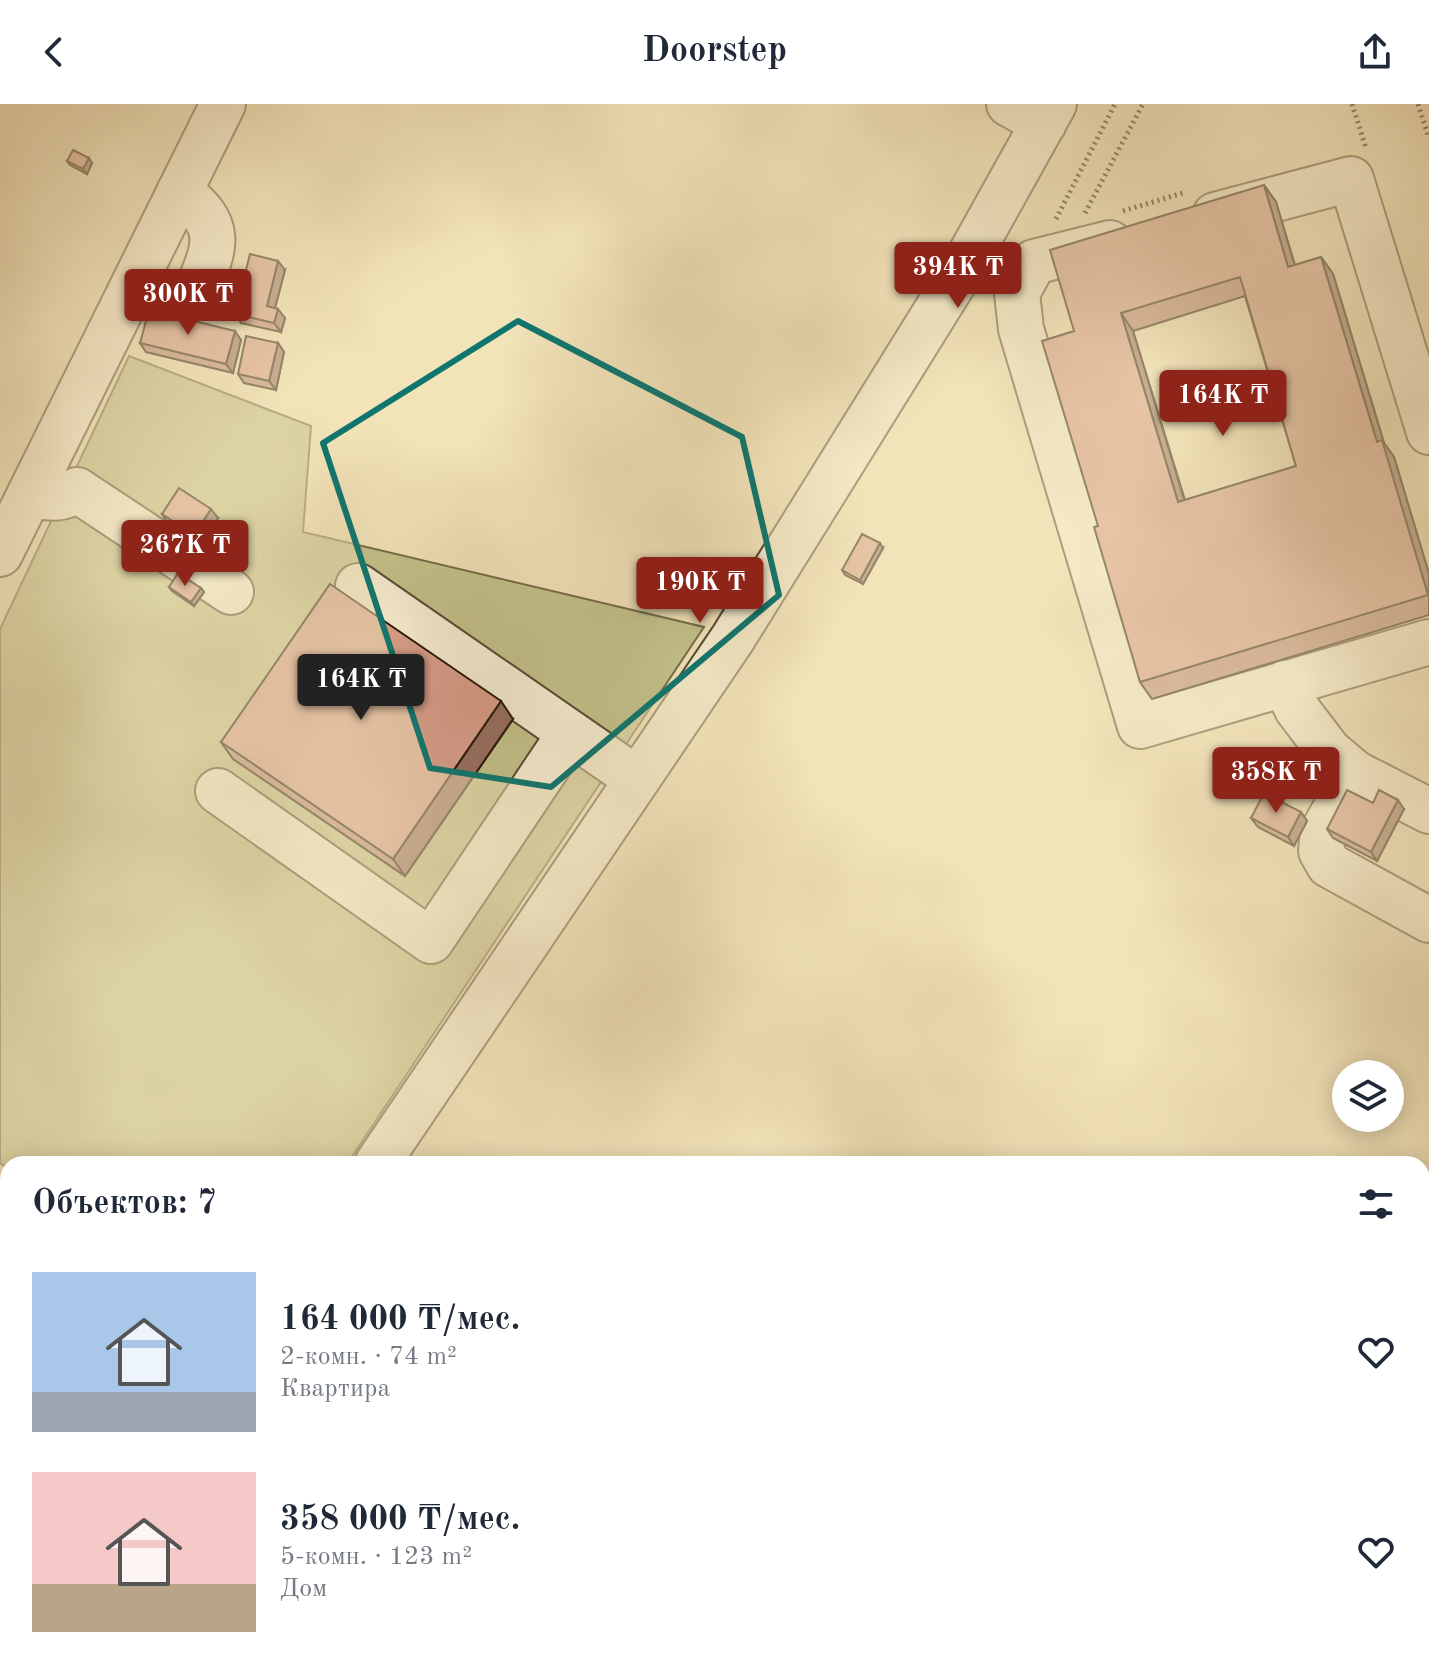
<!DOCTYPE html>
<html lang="ru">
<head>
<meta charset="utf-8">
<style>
	:root { --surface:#fff; --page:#f2f2f3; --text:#1f2937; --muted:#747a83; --accent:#8f2418 }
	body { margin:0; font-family:"Old Standard TT",serif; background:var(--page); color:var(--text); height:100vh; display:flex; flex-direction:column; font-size:30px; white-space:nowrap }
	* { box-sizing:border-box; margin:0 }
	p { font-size:26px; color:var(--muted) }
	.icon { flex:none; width:44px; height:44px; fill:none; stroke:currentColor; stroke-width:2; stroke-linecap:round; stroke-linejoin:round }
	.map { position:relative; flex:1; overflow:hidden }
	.side { position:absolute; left:0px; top:1052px; width:1430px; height:512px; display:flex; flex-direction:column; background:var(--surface); border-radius:24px 24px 0 0; box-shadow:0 4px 20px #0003 }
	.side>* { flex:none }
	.buttons { position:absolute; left:1332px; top:956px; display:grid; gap:16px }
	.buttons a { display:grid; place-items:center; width:72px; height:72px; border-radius:50%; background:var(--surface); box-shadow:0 4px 20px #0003; font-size:40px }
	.price { position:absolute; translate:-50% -68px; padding:0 18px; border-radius:8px; background:var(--accent); color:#fff; font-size:26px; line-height:52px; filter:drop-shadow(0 2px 4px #0008) }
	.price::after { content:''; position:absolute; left:50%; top:48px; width:24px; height:18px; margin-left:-12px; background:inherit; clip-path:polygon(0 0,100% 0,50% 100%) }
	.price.on { background:#222; color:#fff }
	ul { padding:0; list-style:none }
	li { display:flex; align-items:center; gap:24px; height:200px; padding:0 32px }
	li span { display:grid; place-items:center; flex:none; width:224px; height:160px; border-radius:0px; color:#555 }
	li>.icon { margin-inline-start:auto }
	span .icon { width:96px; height:96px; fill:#fffc; stroke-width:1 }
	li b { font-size:34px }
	h2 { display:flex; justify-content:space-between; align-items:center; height:96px; padding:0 32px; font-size:34px }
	header { display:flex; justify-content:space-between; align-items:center; height:104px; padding:0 32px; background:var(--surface); font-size:36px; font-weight:600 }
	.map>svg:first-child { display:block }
	.green { fill:#c3c18a; stroke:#746c48; stroke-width:2 }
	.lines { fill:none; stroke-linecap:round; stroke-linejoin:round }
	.minor-casing { stroke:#584a34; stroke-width:48 }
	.path { stroke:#241707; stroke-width:5; stroke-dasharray:2 4; stroke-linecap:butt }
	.minor { stroke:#f7edd2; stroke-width:44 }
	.wall { fill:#ba8776; stroke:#241707; stroke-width:2; fill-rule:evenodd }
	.shaded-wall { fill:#976e60; stroke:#241707; stroke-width:2 }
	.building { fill:#d89d89; stroke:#241707; stroke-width:2; fill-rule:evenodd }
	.marked { fill:none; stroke:#0f766e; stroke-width:6; stroke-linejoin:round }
</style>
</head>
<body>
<header><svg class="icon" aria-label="back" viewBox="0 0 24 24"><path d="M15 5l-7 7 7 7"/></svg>Doorstep<svg class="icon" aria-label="share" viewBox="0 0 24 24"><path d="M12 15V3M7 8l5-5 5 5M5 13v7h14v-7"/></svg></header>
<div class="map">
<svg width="1429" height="1564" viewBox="0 0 1429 1564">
	<rect width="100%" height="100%" fill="#f2e3b9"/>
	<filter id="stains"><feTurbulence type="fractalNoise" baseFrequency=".0025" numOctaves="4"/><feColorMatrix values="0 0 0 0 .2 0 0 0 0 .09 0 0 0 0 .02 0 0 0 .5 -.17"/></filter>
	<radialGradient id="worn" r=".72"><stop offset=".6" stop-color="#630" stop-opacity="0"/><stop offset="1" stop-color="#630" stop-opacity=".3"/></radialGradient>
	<path class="green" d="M129 252 311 322 303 428 704 523 347 1060H8V1064L0 1059V525Z"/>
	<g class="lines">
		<g class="minor-casing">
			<path id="minor" d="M1009 0 1044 19
				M179 88C224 119 217 143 196 187
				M1215 111 1351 75 1429 328
				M1110 139 1034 158 1017 189 1021 225 1140 622 1429 538
				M29 391C48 394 61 397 77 386L231 488
				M0 450 223 0
				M358 482 637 675
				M1285 579 1297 605 1329 647 1355 669 1429 707
				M1355 669 1323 727 1321 747 1329 761 1429 816
				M218 687 431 837 570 629
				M377 1060 733 534 961 167 1054 0
				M104 1564 107 1556"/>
		</g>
		<path class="path" d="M1352 0 1366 44
			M1418 0 1429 34
			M1123 107 1186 88
			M1085 109 1143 0
			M1056 115 1115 0
			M1422 1139 1429 1134
			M779 1564 793 1556"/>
		<use href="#minor" class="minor"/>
	</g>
	<path class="wall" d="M67 57 92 59 87 70 70 61Z
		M1264 81 1276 98 1295 161 1321 153 1333 170 1384 339 1394 353 1429 470V511L1152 595 1140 578 1098 422 1074 227ZM1245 192 1296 362 1185 396 1133 227Z
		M285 166 275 204 285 214 281 228 241 219 235 210Z
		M241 236 233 269 146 248 140 239Z
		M278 239 284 248 276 286 244 279 238 270Z
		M162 410 218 414 200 440 168 419Z
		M883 444 863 480 845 471 842 466Z
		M169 483 201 484 204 488 194 502 172 487Z
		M513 615 405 772 233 655 221 638Z
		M1373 699 1404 705 1377 757 1333 734 1327 725Z
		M1301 708 1307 717 1294 742 1258 723 1251 714Z
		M1429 1398V1431L1422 1425V1406Z"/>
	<path class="shaded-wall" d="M89 54 92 59 87 70 83 65Z
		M1264 81 1276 98 1300 180 1288 163Z
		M1321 153 1333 170 1384 339 1394 353 1429 470V492L1377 338Z
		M278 157 285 166 273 211 267 202Z
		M278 205 285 214 281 228 274 219Z
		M1121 209 1133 227 1190 415 1178 398Z
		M235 227 241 236 233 269 226 260Z
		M278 239 284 248 276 286 269 277Z
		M211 405 218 414 200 440 194 431Z
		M880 439 883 444 863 480 860 476Z
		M201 484 204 488 194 502 191 498Z
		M501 597 513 615 405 772 393 755Z
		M1398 696 1404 705 1377 757 1371 748Z
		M1301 708 1307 717 1294 742 1288 733Z"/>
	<path class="building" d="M73 46 89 54 83 65 67 57Z
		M1264 81 1288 163 1321 153 1377 338 1382 336 1428 491 1140 578 1094 423 1098 422 1042 237 1074 227 1050 146ZM1240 173 1296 362 1178 398 1121 209Z
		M250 150 278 157 267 202 278 205 274 219 235 210Z
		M149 206 235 227 226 260 140 239Z
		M246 232 278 239 269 277 238 270Z
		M179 384 211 405 194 431 162 410Z
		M862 430 880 439 860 476 842 466Z
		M178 469 201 484 191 498 169 483Z
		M330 480 501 597 393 755 221 638Z
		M1347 686 1373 699 1379 686 1398 696 1371 748 1327 725Z
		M1264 689 1301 708 1288 733 1251 714Z
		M1429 1398V1427L1422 1422V1406Z"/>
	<path d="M0 0H1429V1564H0ZM518 217 742 333 779 491 551 683 430 664 323 339Z" fill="#f2e3b9" fill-opacity=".55" fill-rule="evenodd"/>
	<path class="marked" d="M518 217 742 333 779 491 551 683 430 664 323 339Z"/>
	<rect width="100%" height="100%" filter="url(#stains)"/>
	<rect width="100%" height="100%" fill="url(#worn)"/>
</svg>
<div class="buttons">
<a><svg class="icon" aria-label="layers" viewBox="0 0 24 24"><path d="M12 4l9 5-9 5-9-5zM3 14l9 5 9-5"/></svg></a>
</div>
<b class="price" style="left:958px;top:206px">394K ₸</b>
<b class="price" style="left:188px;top:233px">300K ₸</b>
<b class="price" style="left:1223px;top:334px">164K ₸</b>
<b class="price" style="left:185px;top:484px">267K ₸</b>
<b class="price" style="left:700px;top:521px">190K ₸</b>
<b class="price on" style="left:361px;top:618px">164K ₸</b>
<b class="price" style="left:1276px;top:711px">358K ₸</b>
<section class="side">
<h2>Объектов: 7<svg class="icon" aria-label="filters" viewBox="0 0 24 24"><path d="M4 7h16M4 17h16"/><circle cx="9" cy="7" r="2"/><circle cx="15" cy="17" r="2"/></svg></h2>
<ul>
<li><span style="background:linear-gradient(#a9c7e8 75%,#9aa5b1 0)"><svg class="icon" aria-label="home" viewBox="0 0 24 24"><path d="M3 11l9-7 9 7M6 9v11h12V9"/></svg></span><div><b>164 000 ₸/мес.</b><p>2-комн. · 74 m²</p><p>Квартира</p></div><svg class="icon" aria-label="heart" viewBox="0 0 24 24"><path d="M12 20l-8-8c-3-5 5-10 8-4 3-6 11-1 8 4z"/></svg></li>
<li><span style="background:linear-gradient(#f6c9c9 70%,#b9a48a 0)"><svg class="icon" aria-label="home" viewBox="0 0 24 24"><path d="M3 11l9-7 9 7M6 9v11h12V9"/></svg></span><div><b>358 000 ₸/мес.</b><p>5-комн. · 123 m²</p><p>Дом</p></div><svg class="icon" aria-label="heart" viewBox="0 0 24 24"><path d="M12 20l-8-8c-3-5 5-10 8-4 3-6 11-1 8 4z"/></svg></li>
</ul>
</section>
</div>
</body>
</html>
